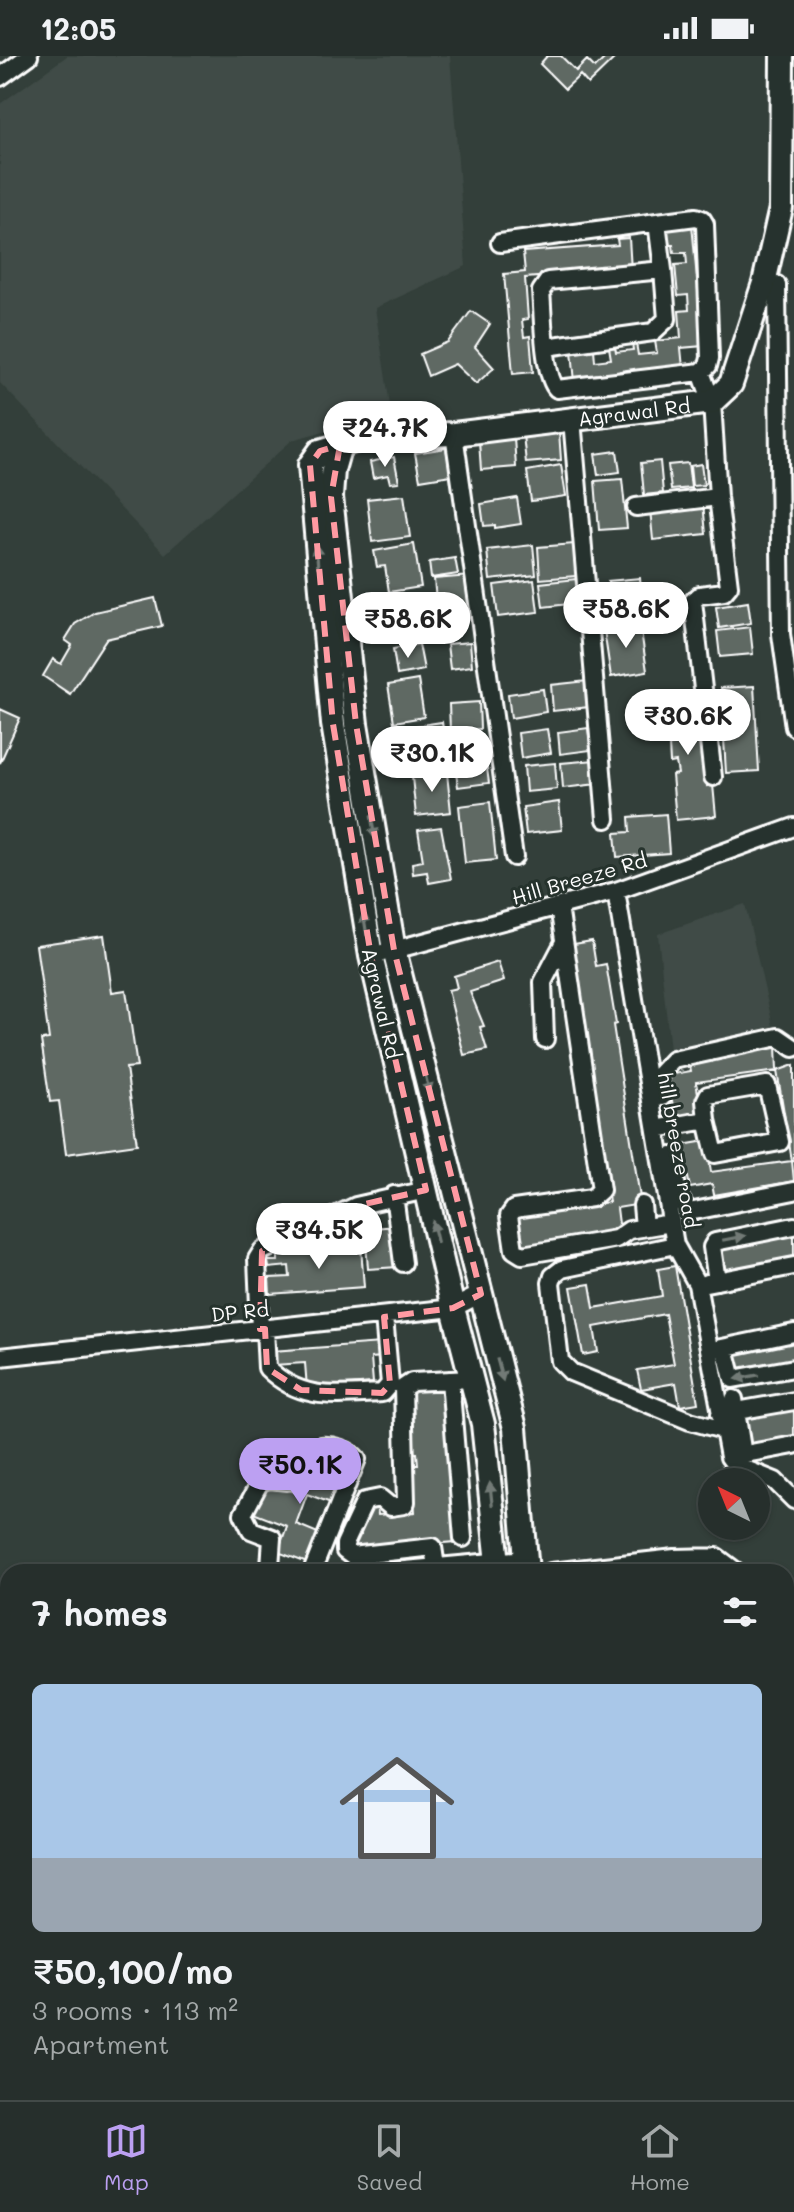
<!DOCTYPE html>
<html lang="en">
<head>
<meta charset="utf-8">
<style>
	:root { --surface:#262f2c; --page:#323b38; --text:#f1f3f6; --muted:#a4a9a9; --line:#424a48; --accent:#bca0f2 }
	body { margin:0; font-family:Mali,sans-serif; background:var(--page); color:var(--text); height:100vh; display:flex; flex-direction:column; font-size:30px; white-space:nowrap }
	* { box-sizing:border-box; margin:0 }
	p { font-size:26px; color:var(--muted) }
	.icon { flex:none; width:44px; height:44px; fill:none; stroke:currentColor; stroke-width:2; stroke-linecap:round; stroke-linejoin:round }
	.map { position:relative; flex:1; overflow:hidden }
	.side { position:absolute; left:0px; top:1508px; width:794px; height:536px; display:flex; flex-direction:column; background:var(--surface); border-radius:24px 24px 0 0; box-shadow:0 2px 6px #0004,0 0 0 2px var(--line) }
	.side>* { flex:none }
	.needle { width:52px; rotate:317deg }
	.controls { position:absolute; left:698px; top:1412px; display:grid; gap:16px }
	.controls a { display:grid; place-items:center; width:72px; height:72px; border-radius:50%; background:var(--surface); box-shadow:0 2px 6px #0004,0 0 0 2px var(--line); font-size:40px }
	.price { position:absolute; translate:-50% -68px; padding:0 18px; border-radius:28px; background:#fff; color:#222; font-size:26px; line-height:52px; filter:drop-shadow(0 2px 4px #0008) }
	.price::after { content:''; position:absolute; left:50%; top:48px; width:24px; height:18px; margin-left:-12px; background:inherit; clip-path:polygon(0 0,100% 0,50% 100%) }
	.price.selected { background:var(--accent); color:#111 }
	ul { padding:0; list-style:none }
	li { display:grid; align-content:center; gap:16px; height:424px; padding:0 32px }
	li span { display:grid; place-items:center; height:248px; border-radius:12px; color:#555 }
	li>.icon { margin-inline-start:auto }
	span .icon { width:144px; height:144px; fill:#fffc; stroke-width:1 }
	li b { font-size:34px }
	h2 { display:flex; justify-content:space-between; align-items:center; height:96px; padding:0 32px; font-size:34px }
	.status { display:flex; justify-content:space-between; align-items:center; height:56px; padding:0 40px; background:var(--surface); direction:ltr }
	.status svg { height:22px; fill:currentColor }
	.tabs { display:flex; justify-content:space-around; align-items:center; height:112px; border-top:2px solid var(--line); background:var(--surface); font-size:22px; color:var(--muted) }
	.tabs a { display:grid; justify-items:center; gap:4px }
	.tabs .selected { color:var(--accent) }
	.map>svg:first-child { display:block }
	.built { fill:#404c47 }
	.green { fill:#4d5853; stroke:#a6aca9; stroke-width:2 }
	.building { fill:#5f6964; stroke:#fff; stroke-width:2 }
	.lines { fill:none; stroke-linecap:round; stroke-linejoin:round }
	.street-casing { stroke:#fff; stroke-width:22 }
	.secondary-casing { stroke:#fff; stroke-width:28 }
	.street { stroke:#26332d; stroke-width:16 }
	.secondary { stroke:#26332d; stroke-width:22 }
	.oneway { fill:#727a76 }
	.marked { fill:none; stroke:#ff9aa2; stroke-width:6; stroke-dasharray:16 10; stroke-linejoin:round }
	.labels { text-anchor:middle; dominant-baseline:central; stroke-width:6; stroke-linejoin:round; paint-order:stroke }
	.street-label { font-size:20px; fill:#fff; stroke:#26332d }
</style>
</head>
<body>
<div class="status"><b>12:05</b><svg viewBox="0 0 49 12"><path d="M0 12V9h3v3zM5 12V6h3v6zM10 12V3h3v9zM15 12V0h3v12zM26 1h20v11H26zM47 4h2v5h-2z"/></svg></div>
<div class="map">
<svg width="794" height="2044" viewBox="0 0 794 2044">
	<rect width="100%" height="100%" fill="#333f3a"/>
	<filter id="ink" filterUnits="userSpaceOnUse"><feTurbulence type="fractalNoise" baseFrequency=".0125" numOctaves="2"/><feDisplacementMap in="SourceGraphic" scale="16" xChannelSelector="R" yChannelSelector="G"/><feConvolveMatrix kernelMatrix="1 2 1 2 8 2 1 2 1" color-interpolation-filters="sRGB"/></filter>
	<g filter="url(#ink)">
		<path class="built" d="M67 0H450L466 210 375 252 391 356 292 384 165 498 0 327V48Z
			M745 848 773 970 670 994 658 878Z"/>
		<path class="green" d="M8 1999V2036H49L57 2044H0V2007Z"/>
		<path class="building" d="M547 0H561L576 15 587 4 595 12 604 3 601 0H617L588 28 580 19 565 33 540 8Z
			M692 168 703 290 681 292 683 312 634 318V313L620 315 621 320 603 322V318L584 320 585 325 575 326 572 295 594 293 595 305 611 303 609 291 615 290 616 296 633 294 632 288 636 287 638 299 657 297 655 285 681 282 679 255 689 254 688 239 678 240 675 209 687 208 686 197H674L673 189H668L666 170Z
			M629 182 631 214 525 222 528 263 522 264 524 281 530 280 533 316 513 318 504 218 525 216 523 196 618 189 617 183Z
			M471 255 490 268 475 291 494 312 476 328 455 308 428 320 420 298 448 286Z
			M559 375 561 404 526 407 523 379Z
			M514 382 516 411 481 414 479 385Z
			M446 392 451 419 420 424 415 397Z
			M617 395 620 416 598 419 595 398Z
			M394 401 399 426 390 427 388 419 373 422 370 406Z
			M660 405 663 437 644 439 641 407Z
			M688 407 691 432 671 434 668 409Z
			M701 408 704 429 692 430 690 410Z
			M561 409 566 440 531 445 527 415Z
			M622 423 627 472 599 474 595 425Z
			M404 439 410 481 372 486 367 443Z
			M517 442 521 468 495 472V469L484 470 481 448Z
			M703 447 706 478 653 484 650 453Z
			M414 488 421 531 389 536 385 510 377 511 374 495Z
			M574 488 576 520 540 523 538 491Z
			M533 489 536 519 490 524 487 494Z
			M455 502 458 518 431 522 429 506Z
			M470 520 473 553 437 556 434 523Z
			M640 522 643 556 611 559 608 525Z
			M576 523 578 547 543 551 540 527Z
			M534 524 538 556 498 561 494 529Z
			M416 540 422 581 392 585 386 543Z
			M155 542 162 570 106 583 70 638 43 620 53 603 61 608 72 589 65 584 75 568 95 556Z
			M748 546 751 567 719 572 716 551Z
			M640 568 647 615 611 621 604 574Z
			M750 571 753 598 720 601 717 575Z
			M470 586 472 610 450 613 447 588Z
			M419 588 424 614 397 619 393 593Z
			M418 624 424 661 394 666 388 629Z
			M587 625 589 651 553 655 551 629Z
			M754 630 759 715 726 717 721 632Z
			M543 633 546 656 511 662 508 638Z
			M697 636 707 730 713 729 716 760 676 764 672 719 678 718 676 706 670 707 669 689 676 688 674 675 661 676 659 658 665 657 663 639Z
			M479 646 480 673 450 674 449 648Z
			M0 653 20 662 0 707Z
			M442 666 448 707 407 713 401 672Z
			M588 672 591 694 560 698 558 676Z
			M547 673 551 697 521 702 518 677Z
			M483 684 489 727 458 731 452 688Z
			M595 704 597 728 563 732 561 707Z
			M555 707 557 733 526 736 524 710Z
			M447 717 451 756 416 760 412 721Z
			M490 746 496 804 465 807 459 750Z
			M559 746 562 774 526 778 523 751Z
			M666 758 669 797 617 801 615 777 630 776 629 761Z
			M441 771 451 823 429 827 427 816 413 818 412 807 423 805 418 774Z
			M104 879 112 936 126 934 137 1011 126 1012 137 1088 66 1098 59 1045 50 1046 41 984 49 983 36 889Z
			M592 885 596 910 606 908 616 968 613 969 641 1148 617 1152 620 1176 519 1193 513 1162 609 1146 568 889Z
			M498 906 504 925 470 936 484 970 480 971 487 994 464 999 448 934 457 932 454 920Z
			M776 989 777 1015 696 1026 702 1059 675 1064 668 1019 691 1015 689 1005Z
			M794 1009V1104L792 1105 777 1015Z
			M706 1085 711 1116 792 1105 794 1125 714 1139 712 1128 690 1132 682 1089Z
			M394 1170 398 1211 368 1213 365 1173Z
			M794 1175V1201L719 1216 714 1191Z
			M361 1191 364 1231 270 1238 269 1222 290 1221 289 1210 269 1212 268 1205H278V1197Z
			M675 1210 698 1347 680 1350 676 1327 641 1333 637 1314 674 1308 665 1258 594 1271 598 1296 583 1299 571 1231 590 1228 594 1252 662 1240 658 1213Z
			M794 1280V1306L733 1318 728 1294Z
			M381 1287 382 1301 371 1302 373 1327 307 1332 305 1307 273 1309 272 1295Z
			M447 1329 456 1486 354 1494 353 1479H361L359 1462 368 1461 367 1448 377 1447 378 1459 415 1456 412 1409H418L417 1397H408L407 1332Z
			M794 1348V1386L749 1395 744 1356Z
			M326 1393 348 1401 331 1447 307 1438 296 1468 318 1477 307 1507 278 1496 287 1470 253 1457 265 1425 300 1438 307 1420 321 1425 328 1407 314 1402Z
			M794 1640V1720L786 1722V1656L792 1655 790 1641Z
			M794 1851V1891L786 1892V1853Z
			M275 2036H346L347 2044 246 2043 261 2038 262 2042 275 2038Z
			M452 2036H510V2044H457L456 2037Z
			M653 2036H716L686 2044H656Z"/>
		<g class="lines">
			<g class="street-casing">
				<path id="street" d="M0 21 29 0
					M657 166 696 161 702 163 705 168 710 302 708 310 701 316
					M500 187 657 166 663 214 548 225 541 235C543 256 543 320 557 333L701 316 712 346 718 441 729 530 724 536 700 539 693 545 713 721
					M777 229 781 578 794 671
					M546 291 653 276 667 263 663 214
					M572 363 606 763
					M454 378 514 801
					M636 451 718 441
					M616 835 675 1189 697 1228 729 1401 735 1409 775 1425 794 1444
					M559 850 601 1134 592 1142 514 1153 509 1160 514 1194 522 1199 616 1183 629 1174 671 1167
					M371 900 616 835 794 771
					M545 983 543 926 564 886
					M662 1041 658 1020 673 1004 778 981 794 992
					M656 1073 707 1064 705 1045 708 1039 767 1029 780 1086 715 1098 707 1064
					M671 1100 679 1142 689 1156 794 1135
					M394 1139 403 1207
					M642 1149 644 1171
					M675 1189 562 1213 553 1220 551 1227 560 1305 571 1316 690 1365 723 1374
					M717 1225 712 1191 715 1186 794 1170
					M706 1227 794 1210
					M260 1273 257 1203 262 1195 356 1150 426 1134
					M265 1273 267 1312C301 1346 338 1339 382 1337L390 1328 384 1261
					M725 1292 733 1323 794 1312
					M717 1293 794 1277
					M0 1301 453 1252 481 1238
					M450 1324 463 1482
					M734 1343 743 1399
					M720 1358 794 1345
					M729 1401 794 1389
					M717 1501 737 1516
					M436 1511 433 1491 352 1500 345 1495V1488L365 1445 380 1442 391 1451 404 1449 406 1446 403 1332 412 1326 471 1323
					M275 1516 270 1511 272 1482 251 1474 243 1458 260 1426 269 1423 287 1425 320 1390C332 1389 349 1393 357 1403L312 1516
					M383 1516 526 1503
					M551 1516 675 1502 717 1501 718 1516
					M786 1625 794 1624
					M786 1641 794 1638
					M786 1753H794
					M786 1835 794 1834
					M786 1903 794 1901
					M0 1919 8 1940
					M786 1934 794 1932
					M786 2001H794
					M73 2036 81 2044
					M515 2036V2044
					M548 2036V2044
					M641 2036 643 2044
					M160 2044 171 2036 176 2037 183 2044
					M221 2044 241 2036
					M747 2044 762 2036"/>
			</g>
			<g class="secondary-casing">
				<g id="secondary">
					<path d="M340 389 333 414 331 441 356 668 394 894 515 1372 527 1516"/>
					<path id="s1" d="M499 1516 483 1368 453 1252 371 900 333 668 310 409 320 395 368 381 454 378 712 346 731 328 764 227 781 152 782 0"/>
					<path d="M377 2044V2036"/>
					<path d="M403 2044V2036"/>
				</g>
			</g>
			<use href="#street" class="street"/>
			<use href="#secondary" class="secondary"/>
		</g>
		<defs><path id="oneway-solid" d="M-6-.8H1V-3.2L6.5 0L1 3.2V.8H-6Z" transform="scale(2)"/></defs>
		<g class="oneway">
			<use href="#oneway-solid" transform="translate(317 500) rotate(-95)"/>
			<use href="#oneway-solid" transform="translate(373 771) rotate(81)"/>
			<use href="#oneway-solid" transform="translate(365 868) rotate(-99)"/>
			<use href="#oneway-solid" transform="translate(427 1026) rotate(76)"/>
			<use href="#oneway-solid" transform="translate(435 1176) rotate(-103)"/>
			<use href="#oneway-solid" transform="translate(734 1182) rotate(-11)"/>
			<use href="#oneway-solid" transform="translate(500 1314) rotate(75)"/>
			<use href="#oneway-solid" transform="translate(747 1321) rotate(170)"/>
			<use href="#oneway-solid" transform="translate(491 1438) rotate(-96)"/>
		</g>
	</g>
	<path class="marked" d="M340 389 331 441 356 668 394 894 481 1238 453 1252 384 1261 390 1328 382 1337 301 1334 267 1312 265 1273H260L262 1195 356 1150 426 1134 371 900 333 668 310 409 320 395Z"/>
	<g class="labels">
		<g class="street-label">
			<text stroke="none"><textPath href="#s1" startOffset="1460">Agrawal Rd</textPath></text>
			<text transform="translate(579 822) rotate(-16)">Hill Breeze Rd</text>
			<text transform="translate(382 947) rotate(77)">Agrawal Rd</text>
			<text transform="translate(679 1094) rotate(80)">hill breeze road</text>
			<text transform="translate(240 1255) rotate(-6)">DP Rd</text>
		</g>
	</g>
</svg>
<div class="controls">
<a><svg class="needle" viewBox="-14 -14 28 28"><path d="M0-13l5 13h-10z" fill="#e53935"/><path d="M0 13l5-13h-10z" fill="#a4a9a9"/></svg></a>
</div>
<b class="price" style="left:385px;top:413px">₹24.7K</b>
<b class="price" style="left:626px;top:594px">₹58.6K</b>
<b class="price" style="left:408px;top:604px">₹58.6K</b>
<b class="price" style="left:688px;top:701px">₹30.6K</b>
<b class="price" style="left:432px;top:738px">₹30.1K</b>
<b class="price" style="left:319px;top:1215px">₹34.5K</b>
<b class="price selected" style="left:300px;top:1450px">₹50.1K</b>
<section class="side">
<h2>7 homes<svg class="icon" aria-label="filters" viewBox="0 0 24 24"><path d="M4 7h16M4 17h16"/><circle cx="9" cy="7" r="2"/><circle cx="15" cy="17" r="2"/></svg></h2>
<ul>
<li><span style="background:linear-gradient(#a9c7e8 70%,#9aa5b1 0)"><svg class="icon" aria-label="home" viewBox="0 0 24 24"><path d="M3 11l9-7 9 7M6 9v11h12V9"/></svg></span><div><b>₹50,100/mo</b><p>3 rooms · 113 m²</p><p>Apartment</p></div></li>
</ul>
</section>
</div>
<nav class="tabs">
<a class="selected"><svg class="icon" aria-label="map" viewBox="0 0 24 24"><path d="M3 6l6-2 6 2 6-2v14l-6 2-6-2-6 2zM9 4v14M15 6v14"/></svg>Map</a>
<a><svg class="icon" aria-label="saved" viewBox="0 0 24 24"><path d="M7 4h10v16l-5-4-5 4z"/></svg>Saved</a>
<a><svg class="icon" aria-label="home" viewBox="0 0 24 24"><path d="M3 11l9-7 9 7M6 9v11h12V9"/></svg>Home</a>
</nav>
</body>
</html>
